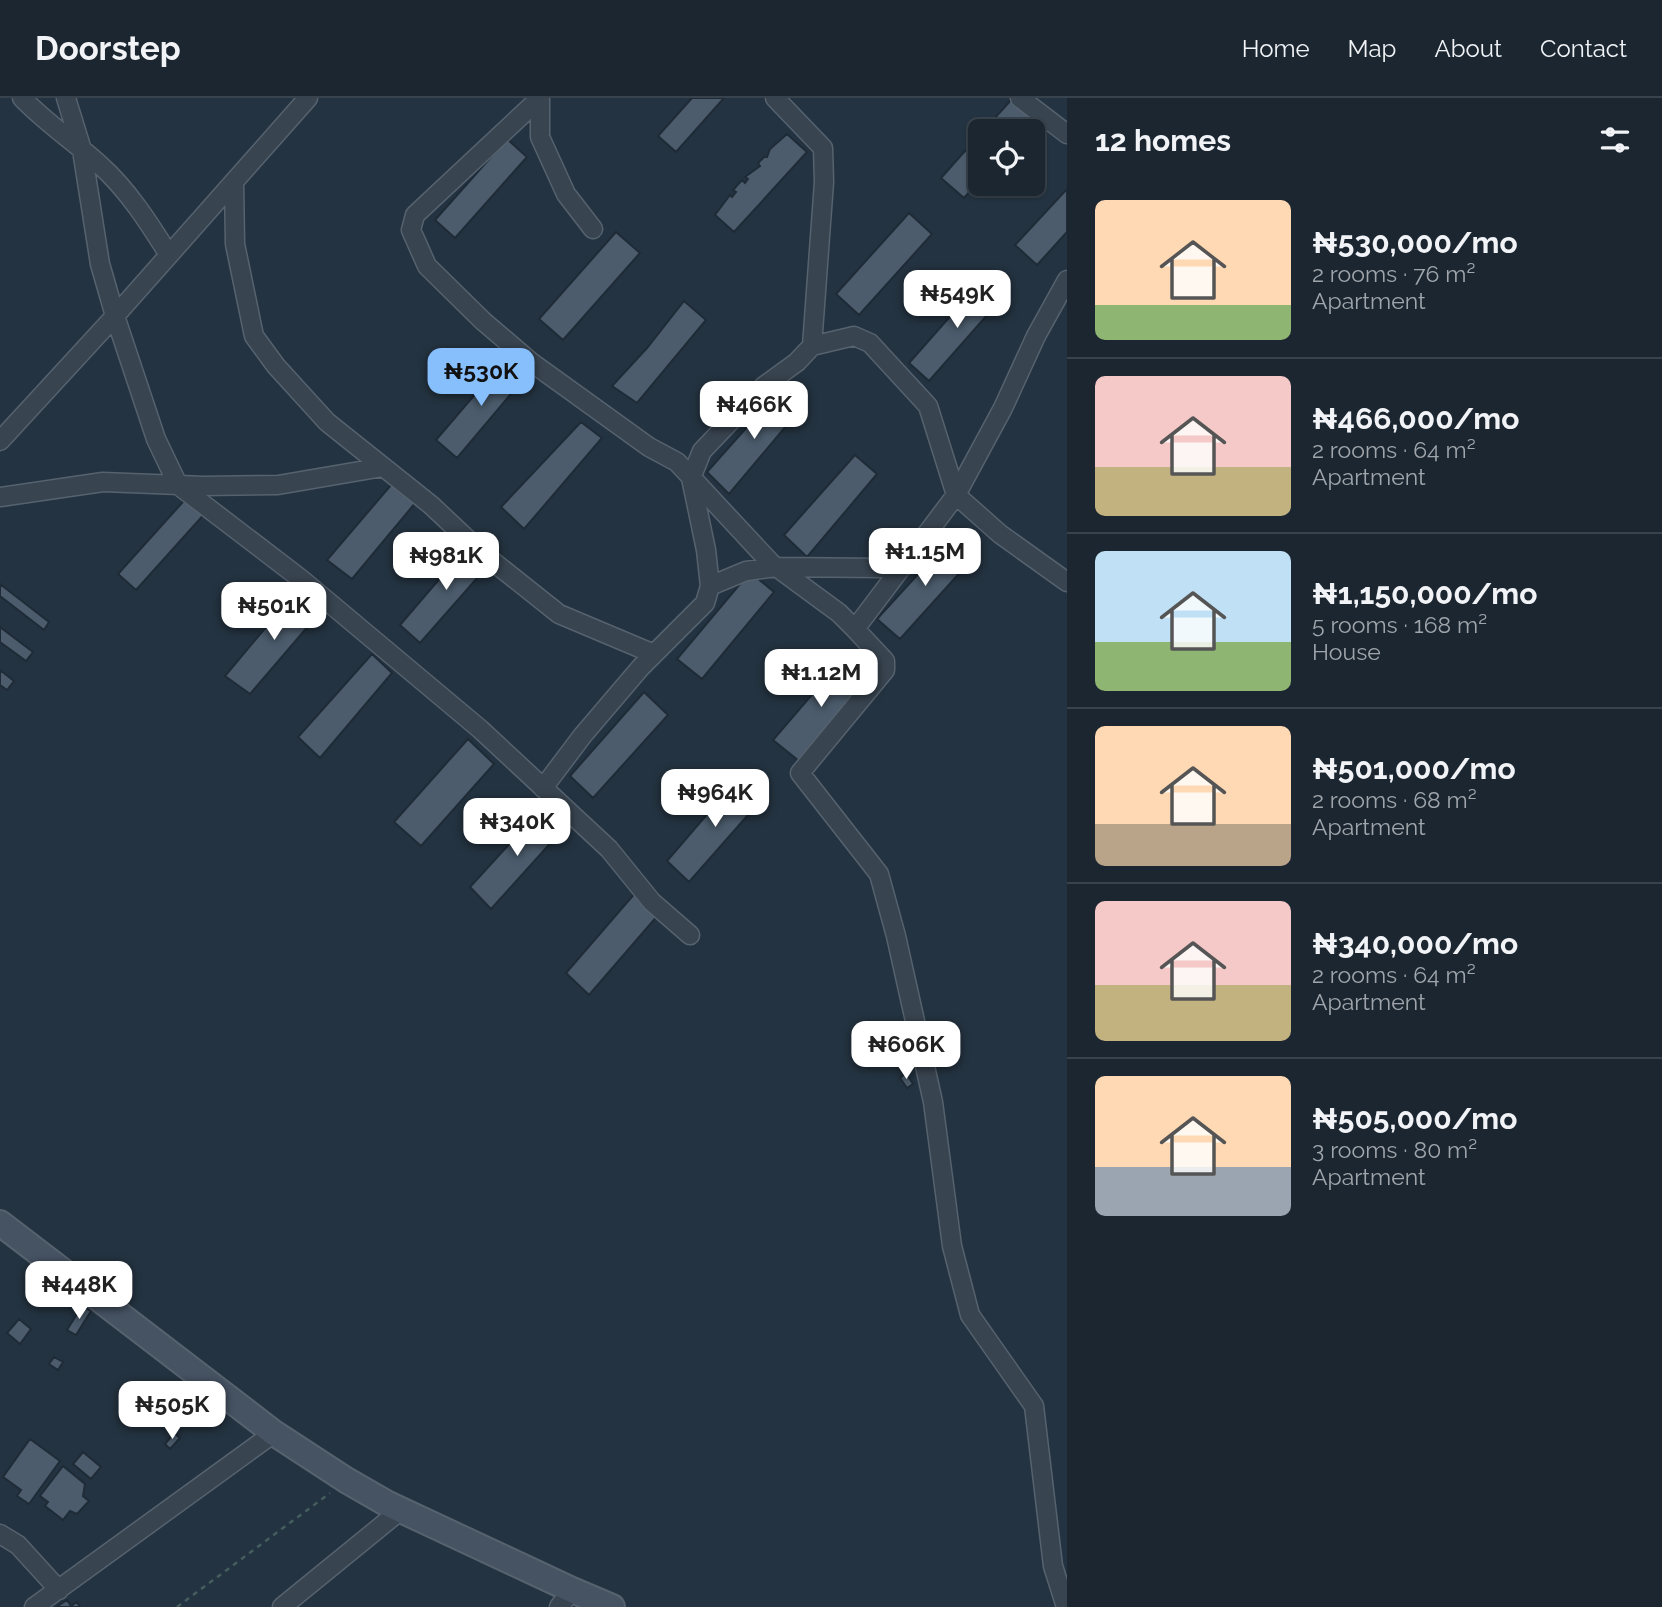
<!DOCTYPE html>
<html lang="en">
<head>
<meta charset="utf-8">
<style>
	:root { --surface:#1b2631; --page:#28323d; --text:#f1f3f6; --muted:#a0a5ab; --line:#39434d; --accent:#87bffd }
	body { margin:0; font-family:Raleway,sans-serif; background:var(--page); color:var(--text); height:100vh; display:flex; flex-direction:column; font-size:26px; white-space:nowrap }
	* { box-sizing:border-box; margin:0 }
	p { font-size:23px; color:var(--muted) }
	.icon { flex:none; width:38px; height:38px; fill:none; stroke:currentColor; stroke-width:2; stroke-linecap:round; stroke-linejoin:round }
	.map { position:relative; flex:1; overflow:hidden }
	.sheet { display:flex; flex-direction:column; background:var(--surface); width:595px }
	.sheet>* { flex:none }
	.tools { position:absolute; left:968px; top:21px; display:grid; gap:14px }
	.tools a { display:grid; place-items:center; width:77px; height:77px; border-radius:10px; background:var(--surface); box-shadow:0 2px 5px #0004,0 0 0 2px var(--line); font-size:35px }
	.price { position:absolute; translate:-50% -60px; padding:0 16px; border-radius:14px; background:#fff; color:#222; font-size:23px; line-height:46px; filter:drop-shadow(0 2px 4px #0008) }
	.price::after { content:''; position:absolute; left:50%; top:42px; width:21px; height:16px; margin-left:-10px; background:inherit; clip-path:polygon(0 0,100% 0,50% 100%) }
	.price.active { background:var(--accent); color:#111 }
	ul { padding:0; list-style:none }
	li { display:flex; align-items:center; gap:21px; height:175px; padding:0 28px }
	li+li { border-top:2px solid var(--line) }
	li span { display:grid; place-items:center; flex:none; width:196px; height:140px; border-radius:10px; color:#555 }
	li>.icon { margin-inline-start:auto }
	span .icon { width:84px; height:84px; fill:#fffc; stroke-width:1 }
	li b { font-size:30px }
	h2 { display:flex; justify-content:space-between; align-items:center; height:84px; padding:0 28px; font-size:30px }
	header { display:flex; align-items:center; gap:42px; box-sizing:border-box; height:98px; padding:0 35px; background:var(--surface); border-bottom:2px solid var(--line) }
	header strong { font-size:33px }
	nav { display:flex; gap:38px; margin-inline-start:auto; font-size:24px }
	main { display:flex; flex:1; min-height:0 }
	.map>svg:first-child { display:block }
	.building { fill:#4c5c6c; stroke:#1f2b37; stroke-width:2 }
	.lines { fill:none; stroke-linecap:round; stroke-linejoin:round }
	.minor-casing { stroke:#56626e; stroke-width:21 }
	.secondary-casing { stroke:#56626e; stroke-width:28 }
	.path { stroke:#445d5e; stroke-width:2.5; stroke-dasharray:5 5; stroke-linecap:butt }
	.minor { stroke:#384450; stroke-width:18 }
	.secondary { stroke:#465363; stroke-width:24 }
</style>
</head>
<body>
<header>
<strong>Doorstep</strong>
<nav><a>Home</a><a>Map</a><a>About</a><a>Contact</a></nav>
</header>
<main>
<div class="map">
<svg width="1067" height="1509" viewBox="0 0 1067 1509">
	<rect width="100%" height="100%" fill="#243341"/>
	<path class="building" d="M692 0H724L676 54 658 38Z
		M1012 1 1034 21 1023 33H983Z
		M787 36 807 54 734 134 715 117 730 97 732 99 736 94 733 92 742 82 745 85 748 81 745 79 760 68 758 65 764 59H767L770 51Z
		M980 36V82L964 100 941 80Z
		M507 41 527 59 455 140 435 122Z
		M1067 91V134L1037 167 1015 147Z
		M909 115 932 136 859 217 836 196Z
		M616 134 640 155 563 242 539 221Z
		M984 180 1004 198 929 283 909 265Z
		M684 203 706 222 637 305 612 288 647 250Z
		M506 260 526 278 457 360 436 342Z
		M781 291 803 308 729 396 707 374Z
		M581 324 602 340 524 431 501 409Z
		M855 357 877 376 807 459 784 437Z
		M397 380 421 398 352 481 327 462Z
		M190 396 208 412 136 492 118 476Z
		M951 440 974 459 900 541 877 521Z
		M471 444 493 462 420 545 400 527Z
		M750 474 774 494 702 581 677 561Z
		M0 486 49 524 44 532 0 498Z
		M298 491 323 511 250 596 225 578Z
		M0 529 33 554 26 563 0 544Z
		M372 556 392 575 320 660 298 639Z
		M845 558 869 580 799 663 773 642Z
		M0 572 14 583 7 592 0 587Z
		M644 594 668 617 593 700 570 678Z
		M468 641 494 666 421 748 394 724Z
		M739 679 763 700 689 784 667 763Z
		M543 709 565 729 491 811 470 789Z
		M636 794 659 816 589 897 566 875Z
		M906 975 913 986 907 990 900 980Z
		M82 1208 91 1213 76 1237 67 1232Z
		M19 1221 31 1231 20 1246 7 1235Z
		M54 1259 63 1264 58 1272 49 1266Z
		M174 1335 180 1340 170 1351 165 1346Z
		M30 1341 60 1363 29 1406 17 1398 21 1392 3 1379Z
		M83 1354 101 1369 91 1381 73 1366Z
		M63 1368 85 1386 83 1398 89 1403 77 1416 70 1413 63 1422 45 1408 48 1404 40 1398Z
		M67 1502 71 1508 77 1504 80 1509H56Z"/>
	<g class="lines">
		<g class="minor-casing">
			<path id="minor" d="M22 0C46 25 75 44 100 67 128 92 149 125 169 157
				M66 0 82 52 100 166 115 218 156 341 178 387 301 481 480 631 609 751 652 804 690 837
				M540 0 415 117 411 132 427 168 483 223 531 264 649 349 677 364 771 465 839 515 855 531
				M540 0V39L566 96 593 131
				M775 0 823 50 824 84 812 248
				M1020 0 1067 36
				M234 84 235 146 254 238 276 268 327 324 431 407 481 454 559 516 654 556
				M0 343 115 218 308 0
				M0 399 103 384 204 388 278 387 383 369
				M710 488 746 473 777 469 881 470 904 468
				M543 690 583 637 641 569 705 505 710 488 706 452 691 380 702 353 764 288 797 264 812 248 854 238 870 245 928 308 956 397 1000 436 1067 484
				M0 1436 18 1447 59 1492
				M34 1509 274 1335
				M282 1509 401 1412
				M559 1509 572 1492
				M1066 1509 1053 1468 1034 1308 970 1217 952 1148 933 1004 896 838 879 776 800 675 885 572V563L855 531 956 397 1003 310 1036 238 1067 182"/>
		</g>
		<g class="secondary-casing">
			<path id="secondary" d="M0 1125 274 1335 346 1382 386 1405 572 1492 612 1509"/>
		</g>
		<path class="path" d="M177 1509 330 1395"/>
		<use href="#minor" class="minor"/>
		<use href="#secondary" class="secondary"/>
	</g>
</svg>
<div class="tools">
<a><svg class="icon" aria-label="locate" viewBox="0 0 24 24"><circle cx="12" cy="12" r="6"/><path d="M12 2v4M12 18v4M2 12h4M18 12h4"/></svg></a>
</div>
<b class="price" style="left:957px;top:232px">₦549K</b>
<b class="price active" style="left:481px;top:310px">₦530K</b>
<b class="price" style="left:754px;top:343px">₦466K</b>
<b class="price" style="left:925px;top:490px">₦1.15M</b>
<b class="price" style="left:446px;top:494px">₦981K</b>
<b class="price" style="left:274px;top:544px">₦501K</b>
<b class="price" style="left:821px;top:611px">₦1.12M</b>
<b class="price" style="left:715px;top:731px">₦964K</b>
<b class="price" style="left:517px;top:760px">₦340K</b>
<b class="price" style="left:906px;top:983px">₦606K</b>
<b class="price" style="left:79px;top:1223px">₦448K</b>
<b class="price" style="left:172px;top:1343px">₦505K</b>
</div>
<section class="sheet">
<h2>12 homes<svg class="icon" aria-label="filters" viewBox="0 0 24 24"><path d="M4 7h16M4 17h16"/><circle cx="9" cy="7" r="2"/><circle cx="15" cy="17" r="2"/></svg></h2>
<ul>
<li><span style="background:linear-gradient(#ffd9b3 75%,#8fb573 0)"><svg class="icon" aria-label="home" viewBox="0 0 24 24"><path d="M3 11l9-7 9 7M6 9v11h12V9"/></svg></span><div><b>₦530,000/mo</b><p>2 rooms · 76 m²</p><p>Apartment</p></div></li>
<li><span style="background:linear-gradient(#f6c9c9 65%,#c2b280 0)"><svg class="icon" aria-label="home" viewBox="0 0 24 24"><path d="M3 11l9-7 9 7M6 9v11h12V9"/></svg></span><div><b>₦466,000/mo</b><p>2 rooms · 64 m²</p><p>Apartment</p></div></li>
<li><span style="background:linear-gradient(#bfe0f5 65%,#8fb573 0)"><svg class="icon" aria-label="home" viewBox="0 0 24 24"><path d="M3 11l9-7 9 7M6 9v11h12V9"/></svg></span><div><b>₦1,150,000/mo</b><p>5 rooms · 168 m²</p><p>House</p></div></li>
<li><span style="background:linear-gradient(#ffd9b3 70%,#b9a48a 0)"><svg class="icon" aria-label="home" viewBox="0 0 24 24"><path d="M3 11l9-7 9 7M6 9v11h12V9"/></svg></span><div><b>₦501,000/mo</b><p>2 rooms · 68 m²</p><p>Apartment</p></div></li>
<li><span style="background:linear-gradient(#f6c9c9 60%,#c2b280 0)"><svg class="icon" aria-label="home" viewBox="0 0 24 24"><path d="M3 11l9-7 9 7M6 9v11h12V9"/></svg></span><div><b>₦340,000/mo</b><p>2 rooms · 64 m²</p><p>Apartment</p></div></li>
<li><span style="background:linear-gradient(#ffd9b3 65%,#9aa5b1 0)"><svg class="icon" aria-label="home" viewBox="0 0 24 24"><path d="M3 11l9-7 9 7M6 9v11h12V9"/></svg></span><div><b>₦505,000/mo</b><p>3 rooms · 80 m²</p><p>Apartment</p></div></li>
</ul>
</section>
</main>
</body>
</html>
